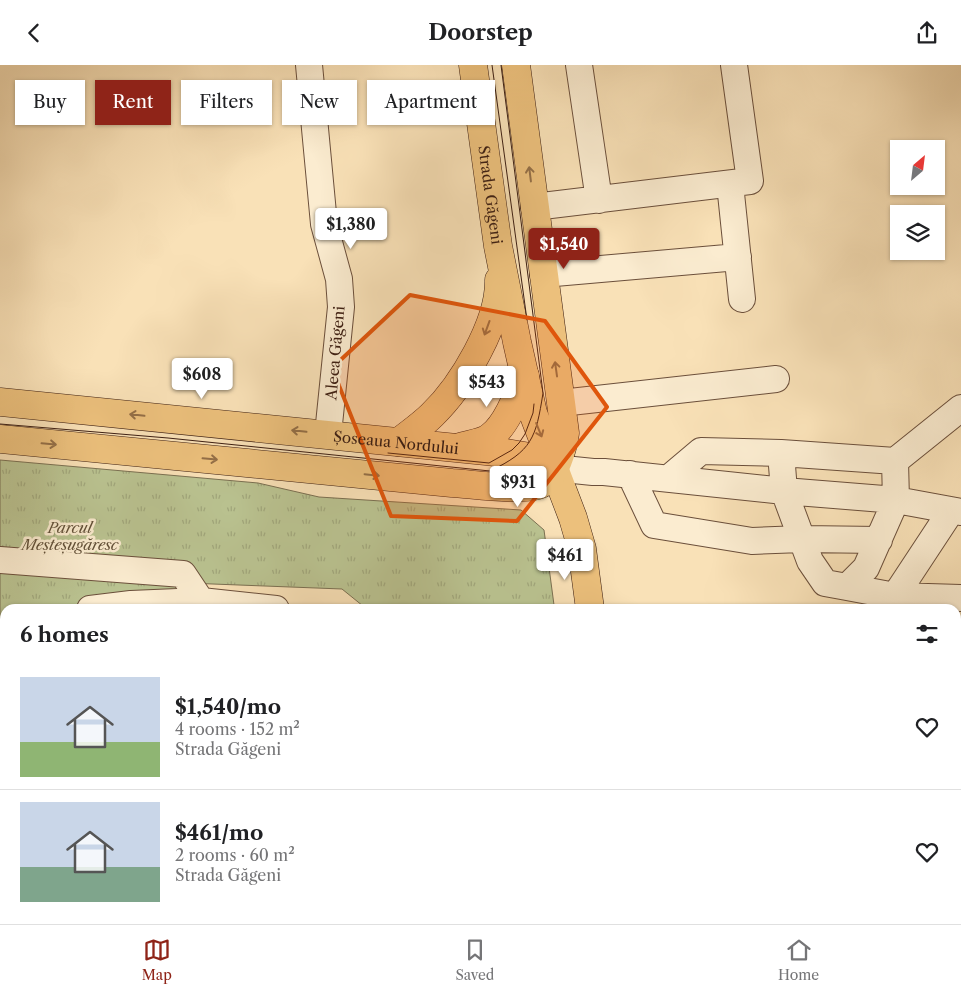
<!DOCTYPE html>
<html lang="en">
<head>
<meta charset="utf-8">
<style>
	:root { --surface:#fff; --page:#f6f6f6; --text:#202124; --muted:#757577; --line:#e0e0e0; --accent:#8f2418 }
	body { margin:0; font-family:"Libre Caslon Text",serif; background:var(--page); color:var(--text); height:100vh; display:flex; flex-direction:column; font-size:19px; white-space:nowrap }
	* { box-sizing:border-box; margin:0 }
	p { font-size:16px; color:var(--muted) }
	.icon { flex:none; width:28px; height:28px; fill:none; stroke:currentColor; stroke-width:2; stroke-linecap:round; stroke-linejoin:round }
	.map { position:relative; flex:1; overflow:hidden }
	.side { position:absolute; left:0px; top:539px; width:961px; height:321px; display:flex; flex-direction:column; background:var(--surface); border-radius:15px 15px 0 0; box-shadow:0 1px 4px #0004 }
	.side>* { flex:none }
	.banner { position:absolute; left:15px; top:15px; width:500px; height:45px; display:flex; gap:10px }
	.needle { width:32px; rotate:28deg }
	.buttons { position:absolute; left:890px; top:75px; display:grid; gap:10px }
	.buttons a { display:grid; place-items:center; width:55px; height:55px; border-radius:0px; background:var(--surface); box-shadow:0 1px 4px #0004; font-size:25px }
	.price { position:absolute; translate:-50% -42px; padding:0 11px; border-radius:5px; background:#fff; color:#222; font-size:16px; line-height:32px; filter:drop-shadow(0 1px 2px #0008) }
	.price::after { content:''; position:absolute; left:50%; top:30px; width:15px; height:11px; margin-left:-8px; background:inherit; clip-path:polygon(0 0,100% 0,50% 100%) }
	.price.on { background:var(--accent); color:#fff }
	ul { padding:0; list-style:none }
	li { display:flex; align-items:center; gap:15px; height:125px; padding:0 20px }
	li+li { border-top:1px solid var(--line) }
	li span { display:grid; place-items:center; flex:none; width:140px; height:100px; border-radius:0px; color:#555 }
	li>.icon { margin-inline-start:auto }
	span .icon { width:60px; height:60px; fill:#fffc; stroke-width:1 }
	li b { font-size:21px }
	h2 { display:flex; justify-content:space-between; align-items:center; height:60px; padding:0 20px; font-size:21px }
	.pill { padding:0 18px; border-radius:0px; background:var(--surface); box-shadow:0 1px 4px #0004; font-size:18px; line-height:45px }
	.pill.on { background:var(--accent); color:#fff }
	header { display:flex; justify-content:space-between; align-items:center; height:65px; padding:0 20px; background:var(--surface); font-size:22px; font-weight:700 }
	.dock { display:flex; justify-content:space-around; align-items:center; height:70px; border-top:1px solid var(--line); background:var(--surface); font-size:14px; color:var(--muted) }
	.dock a { display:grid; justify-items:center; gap:2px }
	.dock .on { color:var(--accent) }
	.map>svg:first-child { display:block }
	.grass { fill:url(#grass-tufts); stroke:#7b7052 }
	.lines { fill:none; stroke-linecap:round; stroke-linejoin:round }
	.minor-casing { stroke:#6b4f3b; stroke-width:28 }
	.major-casing { stroke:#3c1e12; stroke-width:29 }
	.path { stroke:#3c1e12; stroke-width:3; stroke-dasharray:1 2.5; stroke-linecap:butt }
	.minor { stroke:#fbecd0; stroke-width:26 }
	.major { stroke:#ecc07c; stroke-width:28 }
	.tram { stroke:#3c1e12; stroke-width:1 }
	.oneway { stroke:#946f47 }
	.marked { fill:#df560c; fill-opacity:0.2; stroke:#df560c; stroke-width:4; stroke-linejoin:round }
	.labels { text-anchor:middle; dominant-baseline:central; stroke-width:5; stroke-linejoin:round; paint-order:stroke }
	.street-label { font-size:15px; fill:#3c1e12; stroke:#fbecd0 }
	.park-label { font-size:15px; font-style:italic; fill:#625038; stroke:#fbecd0 }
</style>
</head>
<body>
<header><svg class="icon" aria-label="back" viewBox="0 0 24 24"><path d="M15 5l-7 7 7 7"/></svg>Doorstep<svg class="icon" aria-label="share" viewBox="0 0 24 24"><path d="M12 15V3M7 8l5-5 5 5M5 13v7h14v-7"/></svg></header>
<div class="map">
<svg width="961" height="859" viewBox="0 0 961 859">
	<defs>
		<pattern id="grass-tufts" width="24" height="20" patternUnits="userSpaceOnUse" patternTransform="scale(1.25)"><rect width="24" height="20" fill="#bac391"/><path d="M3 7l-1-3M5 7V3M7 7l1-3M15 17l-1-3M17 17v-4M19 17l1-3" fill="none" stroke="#a1a77c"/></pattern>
	</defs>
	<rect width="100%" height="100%" fill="#f9e1b7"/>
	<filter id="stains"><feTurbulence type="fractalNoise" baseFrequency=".004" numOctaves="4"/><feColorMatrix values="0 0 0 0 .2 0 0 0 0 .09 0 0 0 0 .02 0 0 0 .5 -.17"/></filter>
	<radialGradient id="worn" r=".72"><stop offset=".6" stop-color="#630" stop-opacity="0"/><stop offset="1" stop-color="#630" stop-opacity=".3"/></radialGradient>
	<path class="grass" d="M0 395 258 418 319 432 521 445 544 465 554 540 363 541 342 524 187 518 183 528 88 538 72 544H5V597H0Z
		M0 731 5 750V792H0Z"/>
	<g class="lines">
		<g class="minor-casing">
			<path id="minor" d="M309 0 324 159 339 214 341 242 328 369
				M579 0 599 135
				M730 119 742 234
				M534 142 750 116 734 0
				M543 209 738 192
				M561 338 776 314
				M895 396 961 343
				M554 403 593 407H604L784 426 896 435 961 447
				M630 409 654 460 752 476 802 474 879 475
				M669 413 701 386 781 388 895 396 896 435 866 503 847 522 825 518 810 496 784 426 781 388
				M0 495 183 509 201 536
				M847 522 895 531 961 533
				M895 531 951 446
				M90 544 131 539 201 536 276 544
				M956 600H961"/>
		</g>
		<g class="major-casing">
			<g id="major">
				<path id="s1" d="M473 0 498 181 517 277 533 348 573 453 582 484 590 544"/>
				<path id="s2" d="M0 337 506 388 530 392 554 403"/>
				<path d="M0 374 452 418C472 419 524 427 541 419 555 413 563 382 565 368L516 0"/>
				<path d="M399 377C410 368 422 360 432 350 462 321 500 258 499 215"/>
				<path d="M460 382C468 379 483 378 490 372 507 360 518 329 525 311"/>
				<path d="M638 855V859"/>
			</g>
		</g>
		<path class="path" d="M0 584 5 585
			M755 855 756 859
			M920 855 921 859"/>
		<use href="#minor" class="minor"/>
		<use href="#major" class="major"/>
		<path class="tram" d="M492 0 527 255
			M0 359 168 373 490 406C532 386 536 373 543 328L501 0
			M388 388 489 398 512 385 519 378 525 369 533 348 534 339"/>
	</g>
	<defs><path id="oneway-shaft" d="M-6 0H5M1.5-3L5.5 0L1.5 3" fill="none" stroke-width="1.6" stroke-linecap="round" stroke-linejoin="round" transform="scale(1.25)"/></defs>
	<g class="oneway">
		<use href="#oneway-shaft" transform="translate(530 109) rotate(-97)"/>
		<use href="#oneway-shaft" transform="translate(487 263) rotate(110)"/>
		<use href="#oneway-shaft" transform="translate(556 304) rotate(-98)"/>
		<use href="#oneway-shaft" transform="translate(137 350) rotate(-174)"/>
		<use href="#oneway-shaft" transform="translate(539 365) rotate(68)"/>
		<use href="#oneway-shaft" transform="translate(299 366) rotate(-174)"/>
		<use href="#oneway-shaft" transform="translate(49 379) rotate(5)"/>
		<use href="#oneway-shaft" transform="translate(210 394) rotate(5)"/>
		<use href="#oneway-shaft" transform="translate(372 410) rotate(6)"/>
	</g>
	<path class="marked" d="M410 230 545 256 607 342 517 456 391 451 332 303Z"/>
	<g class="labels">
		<g class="street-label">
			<text stroke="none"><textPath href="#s1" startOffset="131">Strada Găgeni</textPath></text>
			<text transform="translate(335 288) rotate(-85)">Aleea Găgeni</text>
			<text stroke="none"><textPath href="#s2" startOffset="398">Șoseaua Nordului</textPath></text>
		</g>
		<g class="park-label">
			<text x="70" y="462">Parcul<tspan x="70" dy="17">Meșteșugăresc</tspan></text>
		</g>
	</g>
	<rect width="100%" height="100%" filter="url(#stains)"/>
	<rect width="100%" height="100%" fill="url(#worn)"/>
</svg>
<div class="buttons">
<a><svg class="needle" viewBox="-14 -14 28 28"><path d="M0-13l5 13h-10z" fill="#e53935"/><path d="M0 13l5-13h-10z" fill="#757577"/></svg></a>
<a><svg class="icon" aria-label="layers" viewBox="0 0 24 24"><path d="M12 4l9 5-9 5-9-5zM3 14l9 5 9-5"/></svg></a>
</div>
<b class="price" style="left:351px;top:185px">$1,380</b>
<b class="price on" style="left:564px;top:205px">$1,540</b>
<b class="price" style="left:202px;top:335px">$608</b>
<b class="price" style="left:487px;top:343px">$543</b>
<b class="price" style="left:518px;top:443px">$931</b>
<b class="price" style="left:565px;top:516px">$461</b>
<div class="banner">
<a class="pill">Buy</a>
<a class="pill on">Rent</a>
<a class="pill">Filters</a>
<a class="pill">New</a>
<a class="pill">Apartment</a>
</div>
<section class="side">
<h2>6 homes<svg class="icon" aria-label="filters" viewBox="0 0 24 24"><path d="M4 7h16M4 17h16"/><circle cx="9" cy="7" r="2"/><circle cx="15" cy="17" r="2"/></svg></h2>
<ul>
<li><span style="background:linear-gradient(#c9d6e8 65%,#8fb573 0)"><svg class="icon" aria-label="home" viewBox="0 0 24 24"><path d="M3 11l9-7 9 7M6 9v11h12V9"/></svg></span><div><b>$1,540/mo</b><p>4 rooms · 152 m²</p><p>Strada Găgeni</p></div><svg class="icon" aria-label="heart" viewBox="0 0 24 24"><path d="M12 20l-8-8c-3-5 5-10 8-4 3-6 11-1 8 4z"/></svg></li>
<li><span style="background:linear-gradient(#c9d6e8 65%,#7fa58c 0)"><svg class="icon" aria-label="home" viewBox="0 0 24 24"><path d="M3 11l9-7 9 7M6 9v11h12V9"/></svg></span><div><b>$461/mo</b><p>2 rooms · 60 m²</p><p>Strada Găgeni</p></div><svg class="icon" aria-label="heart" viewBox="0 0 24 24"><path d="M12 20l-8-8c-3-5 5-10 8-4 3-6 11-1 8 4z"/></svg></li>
</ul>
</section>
</div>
<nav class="dock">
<a class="on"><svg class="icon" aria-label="map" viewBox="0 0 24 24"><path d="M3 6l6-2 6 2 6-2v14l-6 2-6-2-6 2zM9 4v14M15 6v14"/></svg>Map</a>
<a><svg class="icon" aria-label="saved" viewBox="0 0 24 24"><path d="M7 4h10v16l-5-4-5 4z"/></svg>Saved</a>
<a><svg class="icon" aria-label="home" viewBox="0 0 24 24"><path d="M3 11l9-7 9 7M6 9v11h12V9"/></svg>Home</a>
</nav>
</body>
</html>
